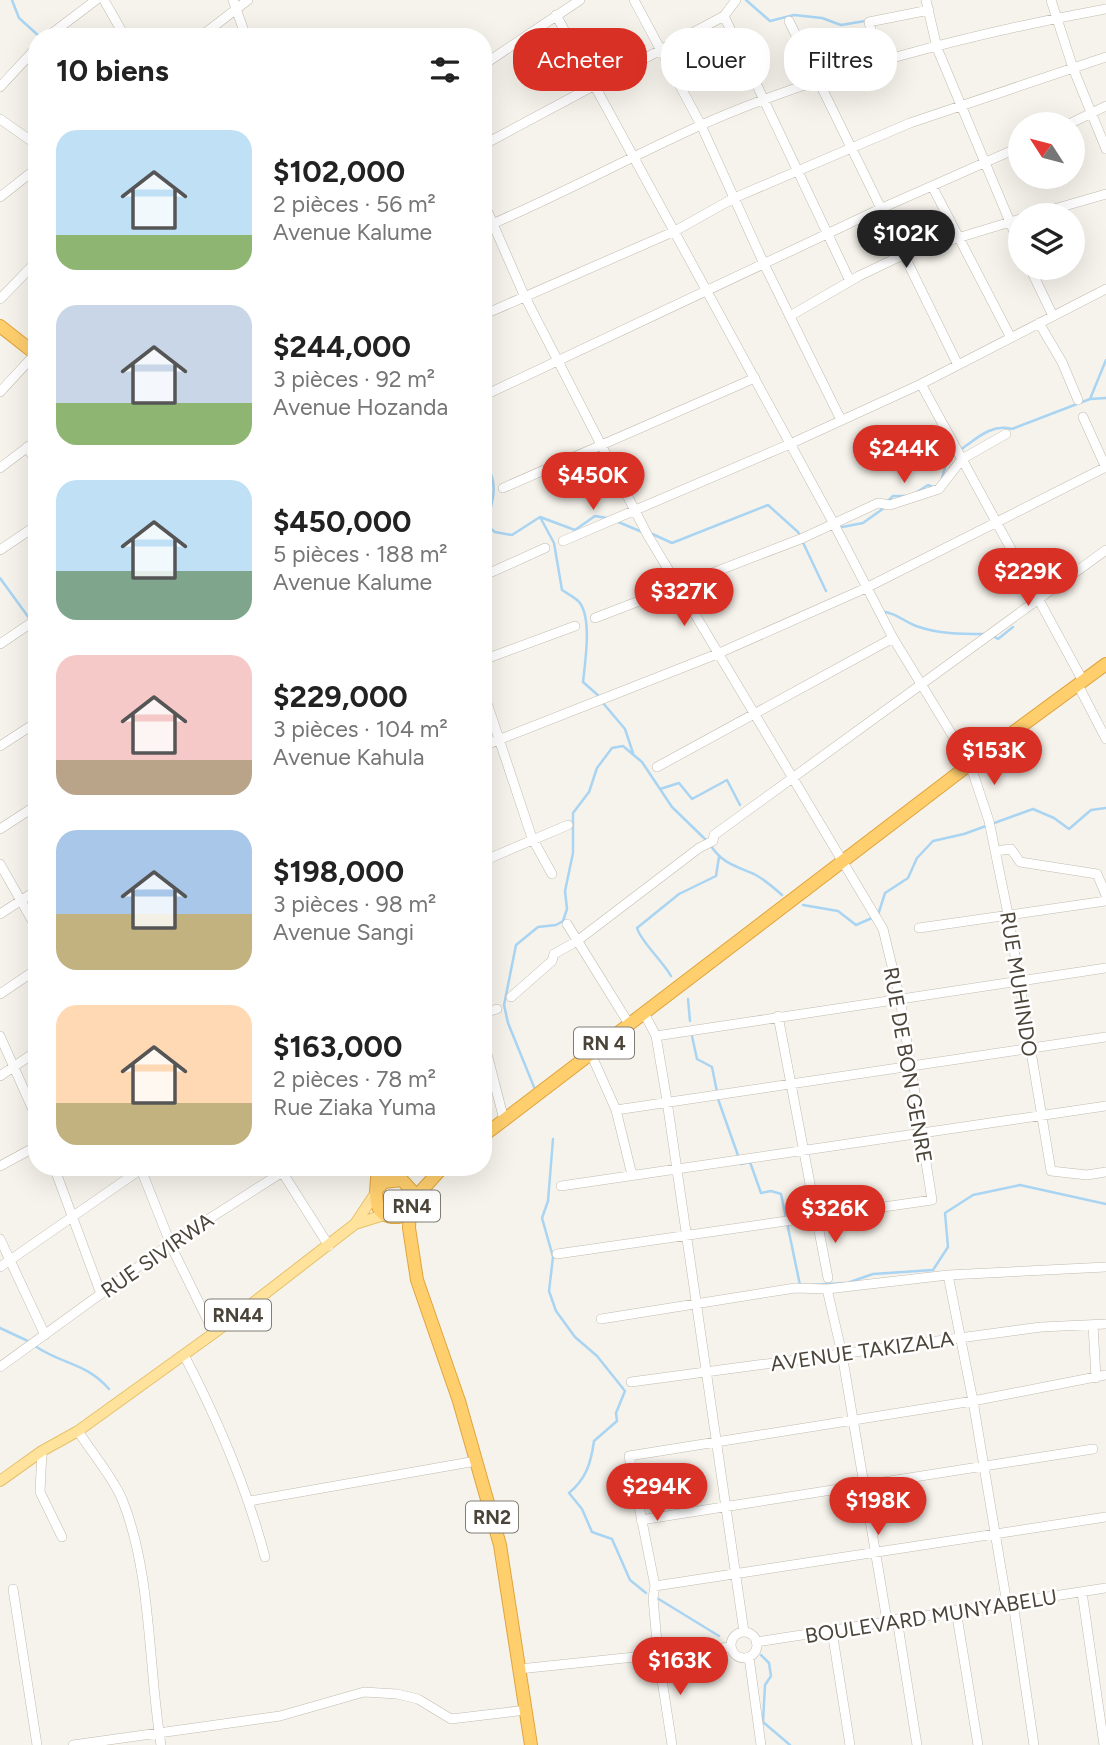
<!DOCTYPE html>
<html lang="fr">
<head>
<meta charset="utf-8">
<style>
	:root { --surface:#fff; --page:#f6f6f6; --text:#222; --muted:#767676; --accent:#d93025 }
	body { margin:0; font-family:Figtree,sans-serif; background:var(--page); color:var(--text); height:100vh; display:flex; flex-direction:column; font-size:26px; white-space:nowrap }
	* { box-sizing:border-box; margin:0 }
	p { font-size:23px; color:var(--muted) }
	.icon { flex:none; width:38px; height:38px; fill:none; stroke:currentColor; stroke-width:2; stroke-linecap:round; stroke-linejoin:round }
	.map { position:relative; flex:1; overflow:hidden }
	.panel { position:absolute; left:28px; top:28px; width:464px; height:1148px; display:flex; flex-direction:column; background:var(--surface); border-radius:28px; box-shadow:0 7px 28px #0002 }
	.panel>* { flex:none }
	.guide { position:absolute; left:513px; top:28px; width:488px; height:63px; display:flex; gap:14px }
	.needle { width:46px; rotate:306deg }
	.controls { position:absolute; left:1008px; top:112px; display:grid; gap:14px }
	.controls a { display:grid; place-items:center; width:77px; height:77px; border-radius:50%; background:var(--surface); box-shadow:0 7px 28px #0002; font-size:35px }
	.price { position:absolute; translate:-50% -60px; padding:0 16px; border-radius:24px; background:var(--accent); color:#fff; font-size:23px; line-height:46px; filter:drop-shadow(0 2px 4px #0008) }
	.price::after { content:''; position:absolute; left:50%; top:42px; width:21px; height:16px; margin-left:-10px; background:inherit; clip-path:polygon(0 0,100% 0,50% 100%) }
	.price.selected { background:#222; color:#fff }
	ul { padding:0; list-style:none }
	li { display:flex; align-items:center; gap:21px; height:175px; padding:0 28px }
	li span { display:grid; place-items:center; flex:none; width:196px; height:140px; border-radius:21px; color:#555 }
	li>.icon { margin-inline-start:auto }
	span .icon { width:84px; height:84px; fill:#fffc; stroke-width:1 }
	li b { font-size:30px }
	h2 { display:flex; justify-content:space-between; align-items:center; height:84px; padding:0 28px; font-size:30px }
	.tag { padding:0 24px; border-radius:28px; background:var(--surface); box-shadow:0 7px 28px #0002; font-size:24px; line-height:63px }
	.tag.selected { background:var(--accent); color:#fff }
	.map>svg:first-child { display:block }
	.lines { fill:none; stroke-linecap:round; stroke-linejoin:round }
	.stream { stroke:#a9d4f2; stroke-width:2.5 }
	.minor-casing { stroke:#c2bbae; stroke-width:10 }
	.major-casing { stroke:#e6c16a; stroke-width:12 }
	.highway-casing { stroke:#e0a43c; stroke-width:14 }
	.minor { stroke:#fff; stroke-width:9 }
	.major { stroke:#ffe39c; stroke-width:10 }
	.highway { stroke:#ffcf6e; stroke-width:12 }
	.labels { text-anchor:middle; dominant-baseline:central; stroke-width:5; stroke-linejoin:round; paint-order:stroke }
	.shield { fill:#fff; stroke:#817c74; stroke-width:2 }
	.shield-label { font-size:19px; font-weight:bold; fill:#4b4439 }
	.street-label { font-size:21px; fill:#4b4439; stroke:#fff }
</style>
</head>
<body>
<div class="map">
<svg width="1106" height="1745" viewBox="0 0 1106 1745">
	<rect width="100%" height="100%" fill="#f6f3ec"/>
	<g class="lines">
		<path class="stream" d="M12 0 19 18 40 37
			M746 0 770 21 794 15 822 18 841 25 865 21
			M1090 399 1106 398
			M960 450C976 439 992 423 1012 429L1090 399 1106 360
			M483 463C501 479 492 505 486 525L495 532 512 535 540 517 554 543 562 590C568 594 576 598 580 603 592 620 585 663 583 682L600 697
			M942 478 946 464 955 454
			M917 492 928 485 933 487
			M887 502 893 496H905
			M540 517 575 530 595 516 607 518
			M616 521 642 532
			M837 528 863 523 884 508
			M648 532 672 543 768 505 798 532 826 591
			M0 578 37 629
			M880 611C899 614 901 620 916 626 939 634 960 634 984 634
			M993 636 998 639 1013 627
			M603 703 625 729 633 753
			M660 789 679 783 692 799 727 780 740 805
			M711 846C723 864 736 866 754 874 764 879 774 888 782 895
			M803 905 838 911 856 925 872 918
			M878 915 885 893 908 878 917 858 933 841 964 834 1033 809 1054 818 1069 829 1091 810 1106 808
			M671 976C662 960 641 942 637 928L679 894 716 876 719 857
			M688 999 690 1021
			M692 1036 697 1059 712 1067 717 1092
			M534 1087 508 1023 504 1005 516 945 538 927 556 925 563 921 567 909 565 891 573 853V813L589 792 597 768 612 748 623 746 642 762 672 807 707 841
			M718 1099 741 1164 750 1162 761 1193 771 1191 781 1194 800 1285
			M553 1139 548 1201 542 1218 553 1257 549 1291 556 1311 575 1337 597 1356 625 1391 616 1413 617 1421 594 1441C591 1463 586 1479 569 1493L582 1509 592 1532 612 1539 630 1580 646 1593
			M850 1282 873 1274 933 1270 948 1247 945 1213 973 1195 1020 1185 1106 1204
			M812 1285 844 1283
			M0 1328 30 1342
			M35 1346C63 1365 85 1362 109 1389
			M657 1598 719 1636
			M761 1655 769 1663 771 1676 765 1685 763 1722 790 1745"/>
		<g class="minor-casing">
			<path id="minor" d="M104 0 125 37
				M233 0 246 37
				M634 0 701 125 764 264 841 420
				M736 0 724 16 850 281
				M926 0 937 48 1020 246
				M1051 0 1073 68 1106 149
				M556 15 834 524 893 638 970 764 989 821 1008 914 1051 1171 1087 1175 1106 1172
				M789 21 958 365
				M47 37 96 0
				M200 37 248 0
				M880 64 869 22 929 10
				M483 65 580 0
				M0 87 37 47
				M0 119 37 145
				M1069 124 1106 106
				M483 145 724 16
				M932 186 1010 336
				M0 197 37 168
				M483 201 524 295 647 534 883 929 900 999 932 1200 557 1254
				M1033 215 1106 194
				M483 228C556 197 626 159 699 126 820 72 975 33 1106 9
				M1030 268 1053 316
				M0 299 37 261
				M483 315 675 231 734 198 910 123 1106 57
				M790 316 859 276 905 254 1020 219
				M1039 323 1062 362 1078 400
				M921 384 1083 681
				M0 392 37 352
				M483 396 882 208 1020 147
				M1083 417 1106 468
				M27 447 37 463
				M0 468 37 440
				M503 488 755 378
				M563 541 790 444 921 384 1106 289
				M0 550 37 525
				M483 576 545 548
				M595 618 803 538 878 503 890 505 939 489 962 459 1006 434
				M0 644 37 619
				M483 660 575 626
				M1078 685 1106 739
				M483 691 532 838 552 874
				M0 746 37 722
				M483 746 717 654 866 588 1106 467
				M657 767 893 638
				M0 829 37 805
				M995 851 1011 849 1020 862 1097 874 1106 895
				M483 861 568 825
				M0 864 37 929
				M0 914 37 890
				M567 924 629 1024
				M919 928 1106 901
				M0 994 37 969
				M511 997 552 961 554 954 577 941 699 848 713 841 714 835 1106 550
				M483 1013 497 1009
				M644 1013 656 1036 667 1101 744 1632
				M778 1016 828 1278
				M0 1036 37 1119
				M656 1036 1106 968
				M483 1038 504 1120
				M591 1054 616 1110 632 1175
				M0 1076 37 1051
				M616 1110 1106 1037
				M0 1166 37 1146
				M54 1167 101 1294
				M140 1167 173 1250 214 1333
				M279 1167 329 1246
				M561 1186 1106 1106
				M0 1239 45 1335
				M0 1267 144 1167
				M948 1275 973 1401 1007 1604
				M827 1289 842 1354 887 1621
				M601 1319 795 1288 827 1289 948 1275 1106 1267
				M1093 1325 1096 1378
				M184 1355C218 1420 246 1485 265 1557
				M0 1367 171 1243 281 1173
				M631 1382 1041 1327 1106 1324
				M78 1431C92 1453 112 1476 122 1499 152 1573 148 1667 161 1745
				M42 1451 40 1492 62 1537
				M250 1501 476 1461
				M641 1520 1093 1449
				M655 1586 1106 1517
				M13 1589 37 1745
				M1082 1592 1104 1745
				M1013 1603 1034 1745
				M956 1610 978 1745
				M897 1619 917 1745
				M832 1631 850 1745
				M731 1645a13 13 0 1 1 26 0a13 13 0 1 1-26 0Z
				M756 1642 1106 1588
				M749 1657 761 1745
				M519 1669 731 1647
				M73 1745 280 1716 364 1692 397 1694 418 1699 451 1719 526 1710
				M672 1745 658 1654 653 1598 655 1586 629 1456 973 1401 1106 1375"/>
		</g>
		<g class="major-casing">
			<path id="major" d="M355 1224 384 1215
				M0 1481 42 1451 78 1431 214 1333 355 1224 375 1194"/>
		</g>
		<g class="highway-casing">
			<path id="highway" d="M0 326 37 355
				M483 1136 970 764 1106 664
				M376 1190 384 1182 402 1180 413 1192V1204L399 1217C368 1219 377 1188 378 1167
				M414 1199 443 1167
				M410 1209 409 1228 417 1280 459 1401 500 1545 531 1745"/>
		</g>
		<use href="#minor" class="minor"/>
		<use href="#major" class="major"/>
		<use href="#highway" class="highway"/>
	</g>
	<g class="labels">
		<g class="shield">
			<rect x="574" y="1027.5" width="60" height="31" rx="5"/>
			<rect x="384" y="1190.5" width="56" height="31" rx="5"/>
			<rect x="205" y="1299.5" width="66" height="31" rx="5"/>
			<rect x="466" y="1501.5" width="52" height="31" rx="5"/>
		</g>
		<g class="shield-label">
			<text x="604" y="1043">RN 4</text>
			<text x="412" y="1206">RN4</text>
			<text x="238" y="1315">RN44</text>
			<text x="492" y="1517">RN2</text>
		</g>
		<g class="street-label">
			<text transform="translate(1019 984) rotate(81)">RUE MUHINDO</text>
			<text transform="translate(908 1065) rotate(80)">RUE DE BON GENRE</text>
			<text transform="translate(157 1255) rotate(-35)">RUE SIVIRWA</text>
			<text transform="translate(862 1351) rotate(-8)">AVENUE TAKIZALA</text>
			<text transform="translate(931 1616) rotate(-9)">BOULEVARD MUNYABELU</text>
		</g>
	</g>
</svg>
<div class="controls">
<a><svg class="needle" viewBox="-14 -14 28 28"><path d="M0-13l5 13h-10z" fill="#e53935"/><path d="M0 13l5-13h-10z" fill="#767676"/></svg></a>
<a><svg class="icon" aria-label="layers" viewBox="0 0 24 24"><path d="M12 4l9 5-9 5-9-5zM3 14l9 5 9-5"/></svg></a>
</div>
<b class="price selected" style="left:906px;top:270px">$102K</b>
<b class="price" style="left:904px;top:485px">$244K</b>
<b class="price" style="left:593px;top:512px">$450K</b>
<b class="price" style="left:1028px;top:608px">$229K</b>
<b class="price" style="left:684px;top:628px">$327K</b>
<b class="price" style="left:994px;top:787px">$153K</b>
<b class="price" style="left:835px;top:1245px">$326K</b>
<b class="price" style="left:657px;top:1523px">$294K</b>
<b class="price" style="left:878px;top:1537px">$198K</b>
<b class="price" style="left:680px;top:1697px">$163K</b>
<div class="guide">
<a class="tag selected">Acheter</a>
<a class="tag">Louer</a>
<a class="tag">Filtres</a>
</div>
<section class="panel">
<h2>10 biens<svg class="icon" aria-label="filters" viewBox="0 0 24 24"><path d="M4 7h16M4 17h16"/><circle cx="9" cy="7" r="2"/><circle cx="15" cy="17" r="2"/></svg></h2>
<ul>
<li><span style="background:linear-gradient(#bfe0f5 75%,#8fb573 0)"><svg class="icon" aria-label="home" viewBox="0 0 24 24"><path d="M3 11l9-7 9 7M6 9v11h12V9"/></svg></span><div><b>$102,000</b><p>2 pièces · 56 m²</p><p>Avenue Kalume</p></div></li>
<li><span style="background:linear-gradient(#c9d6e8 70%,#8fb573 0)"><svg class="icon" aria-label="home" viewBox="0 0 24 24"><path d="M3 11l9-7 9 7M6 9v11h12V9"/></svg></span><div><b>$244,000</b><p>3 pièces · 92 m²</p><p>Avenue Hozanda</p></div></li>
<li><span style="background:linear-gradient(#bfe0f5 65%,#7fa58c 0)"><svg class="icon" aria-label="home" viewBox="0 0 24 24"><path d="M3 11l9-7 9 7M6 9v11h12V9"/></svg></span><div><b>$450,000</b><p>5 pièces · 188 m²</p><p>Avenue Kalume</p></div></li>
<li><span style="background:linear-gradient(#f6c9c9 75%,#b9a48a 0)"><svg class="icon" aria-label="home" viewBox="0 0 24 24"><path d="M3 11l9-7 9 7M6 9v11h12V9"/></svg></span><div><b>$229,000</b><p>3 pièces · 104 m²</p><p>Avenue Kahula</p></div></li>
<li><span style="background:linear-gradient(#a9c7e8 60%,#c2b280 0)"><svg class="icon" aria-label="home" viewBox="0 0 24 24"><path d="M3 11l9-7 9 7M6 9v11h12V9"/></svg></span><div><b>$198,000</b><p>3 pièces · 98 m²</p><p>Avenue Sangi</p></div></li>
<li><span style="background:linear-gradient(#ffd9b3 70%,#c2b280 0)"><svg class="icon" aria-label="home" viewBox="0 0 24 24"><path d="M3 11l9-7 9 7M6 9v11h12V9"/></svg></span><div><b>$163,000</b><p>2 pièces · 78 m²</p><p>Rue Ziaka Yuma</p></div></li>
</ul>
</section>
</div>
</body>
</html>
